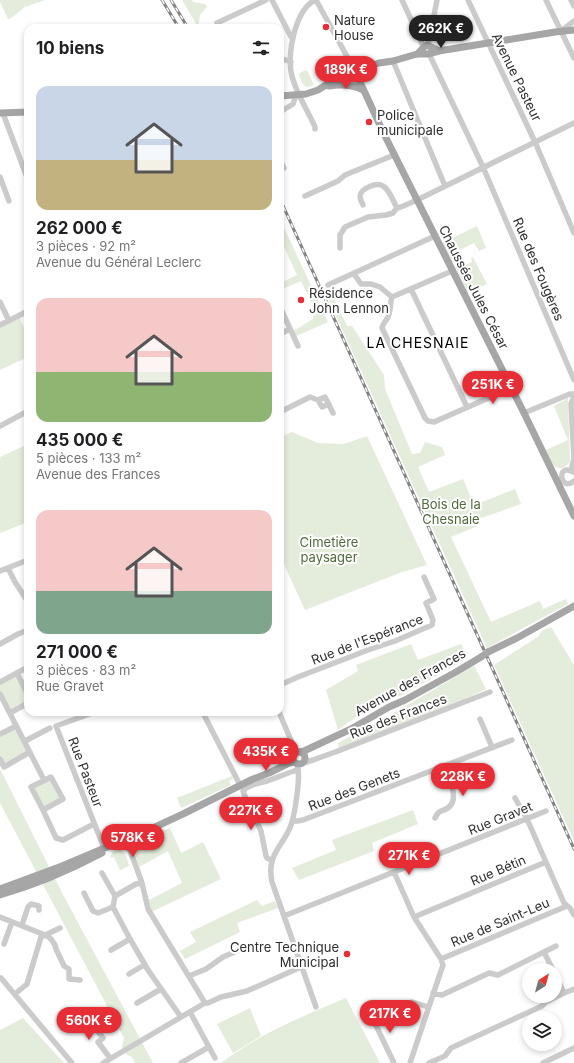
<!DOCTYPE html>
<html lang="fr">
<head>
<meta charset="utf-8">
<style>
	:root { --surface:#fff; --page:#f6f6f6; --text:#202124; --muted:#757577; --accent:#e72e36 }
	body { margin:0; font-family:Inter,sans-serif; background:var(--page); color:var(--text); height:100vh; display:flex; flex-direction:column; font-size:15px; white-space:nowrap }
	* { box-sizing:border-box; margin:0 }
	p { font-size:13px; color:var(--muted) }
	.icon { flex:none; width:22px; height:22px; fill:none; stroke:currentColor; stroke-width:2; stroke-linecap:round; stroke-linejoin:round }
	.map { position:relative; flex:1; overflow:hidden }
	.details { position:absolute; left:24px; top:24px; width:260px; height:692px; display:flex; flex-direction:column; background:var(--surface); border-radius:12px; box-shadow:0 2px 6px #0003 }
	.details>* { flex:none }
	.needle { width:26px; rotate:36deg }
	.buttons { position:absolute; left:522px; top:963px; display:grid; gap:8px }
	.buttons a { display:grid; place-items:center; width:40px; height:40px; border-radius:50%; background:var(--surface); box-shadow:0 2px 6px #0003; font-size:20px }
	.price { position:absolute; translate:-50% -34px; padding:0 9px; border-radius:14px; background:var(--accent); color:#fff; font-size:13px; line-height:26px; filter:drop-shadow(0 1px 2px #0008) }
	.price::after { content:''; position:absolute; left:50%; top:24px; width:12px; height:9px; margin-left:-6px; background:inherit; clip-path:polygon(0 0,100% 0,50% 100%) }
	.price.active { background:#222; color:#fff }
	ul { padding:0; list-style:none }
	li { display:grid; align-content:center; gap:8px; height:212px; padding:0 12px }
	li span { display:grid; place-items:center; height:124px; border-radius:12px; color:#555 }
	li>.icon { margin-inline-start:auto }
	span .icon { width:72px; height:72px; fill:#fffc; stroke-width:1 }
	li b { font-size:17px }
	h2 { display:flex; justify-content:space-between; align-items:center; height:48px; padding:0 12px; font-size:17px }
	.map>svg:first-child { display:block }
	.green { fill:#e4ecdc }
	.lines { fill:none; stroke-linecap:round; stroke-linejoin:round }
	.minor { stroke:#cbcbcb; stroke-width:5.5 }
	.major { stroke:#a6a6a6; stroke-width:7 }
	.rail-casing { stroke:#838383; stroke-width:3 }
	.rail { stroke:#fff; stroke-width:1.5; stroke-dasharray:4.5; stroke-linecap:butt }
	.major-bridge { stroke:#a6a6a6; stroke-width:7 }
	.poi-dot { fill:#e72e36; stroke:#fff; stroke-width:1.5 }
	.labels { text-anchor:middle; dominant-baseline:central; stroke-width:4; stroke-linejoin:round; paint-order:stroke }
	.poi-label { font-size:13px; fill:#2e2e2e; stroke:#fff; text-anchor:start }
	.street-label { font-size:13px; fill:#2e2e2e; stroke:#fff }
	.park-label { font-size:13px; fill:#506b3b; stroke:#fff }
	.neighbourhood-label { font-size:14px; letter-spacing:1px; fill:#000; stroke:#fff }
</style>
</head>
<body>
<div class="map">
<svg width="574" height="1063" viewBox="0 0 574 1063">
	<rect width="100%" height="100%" fill="#fff"/>
	<path class="green" d="M0 0H45L25 7 11 18 8 19 0 2Z
		M182 0H192L193 2 205 4 207 7 200 15 198 27Z
		M306 70 308 72 314 85 307 87C302 85 301 80 299 75 300 72 302 72 306 70Z
		M280 219 328 322 294 337 292 332 313 319V316L317 314 301 281 280 290C280 281 289 279 297 275L280 238Z
		M477 226 486 248 479 251 474 243 460 250 455 242 453 243 460 259 452 263 442 243Z
		M473 257 487 284 468 293 455 266 464 261 466 265 472 262 471 258Z
		M332 294 347 326H352L384 375 385 389 412 454 420 453 425 442 442 447 445 455 418 467 429 492 463 479 474 505 515 489 521 504 473 521 478 526 451 537 491 622 540 601 543 609 566 599 568 604 487 648 327 296Z
		M19 316 25 330 28 329V357L0 370V325Z
		M568 398 570 462C556 477 551 462 546 450L568 440 554 406Z
		M292 432 318 443 344 444 367 436 427 565 402 572 305 610 283 562 280 563V437Z
		M28 444V522L0 533V457Z
		M551 627 574 665V841L494 665 539 636C541 630 545 629 551 627Z
		M411 644 418 660 461 644 468 658 400 696 391 697 386 699 364 711 338 730 326 690 358 671 356 665Z
		M474 666 486 689 463 700 339 749 338 743 392 714Z
		M17 673 28 695V703L10 713 0 694V682Z
		M16 726 30 752 4 767 0 759V734Z
		M0 769 60 889 153 1063H135L132 1057 127 1055 122 1047 124 1038 0 803Z
		M232 776 233 779 229 781 231 785 181 808 177 798Z
		M51 777 63 799 43 810 31 787Z
		M413 810 418 824 372 843 374 851 299 880 292 868 336 850 332 840Z
		M170 828 181 853 203 842 221 879 151 912 147 901 182 883 168 851 139 867C138 862 133 849 134 846 136 838 162 831 170 828Z
		M118 849C126 850 127 859 129 866L120 870 114 857 110 858 112 853Z
		M257 900 262 906 275 901 278 908 237 923 240 932 185 959 180 951 196 942 190 932Z
		M346 998 380 1063H221C259 1034 303 1016 346 998Z
		M250 1008 261 1036 233 1053 217 1024Z
		M23 1018 64 1063H0V1030Z"/>
	<g class="lines">
		<path class="minor" d="M272 0 290 35 292 38
			M316 0 355 71
			M402 0 421 41 423 48
			M468 0 535 142 574 233
			M546 0 574 58
			M571 0 574 6
			M219 28 217 23 266 0
			M561 31 574 21
			M427 45 429 41 437 0
			M430 53 431 58 483 167 574 380
			M280 58 291 62
			M393 61 445 186
			M350 70 357 87
			M280 112 293 104 296 95
			M4 116 28 180
			M315 129V127C308 111 296 93 292 76 286 56 295 10 315 0
			M280 160 284 168
			M0 177 9 201
			M305 196 338 181 345 175 394 155
			M363 205C362 202 360 200 360 196 361 188 377 182 383 186 390 190 393 201 397 208L401 207 417 200 574 123
			M340 248V235L345 227 368 217 386 215 393 213 397 208
			M354 274 361 284H371L380 287 392 297C390 303 391 310 388 317 386 321 383 323 382 328L425 418 428 421 434 422 511 388
			M328 285 435 236
			M411 289 467 407
			M392 297 452 271
			M0 302 9 321
			M280 307 298 346
			M0 325 28 311
			M280 334 290 329
			M318 400 325 397 333 413
			M318 400 322 407 329 404
			M280 412 310 397 318 400
			M524 413 570 394H574
			M0 426 28 411
			M571 470 574 459 571 404 574 396
			M573 472C556 462 560 493 574 481
			M8 568 15 582 28 602
			M0 571 28 560
			M0 644 18 634 28 630
			M17 673 28 695
			M0 682 28 667
			M280 685 298 677 368 650 395 641 432 625 433 620 426 603 434 599 424 577
			M0 694 44 780
			M95 712 56 726 104 848
			M279 712 295 750 294 755
			M10 713 28 703
			M203 713 240 785
			M480 719 492 747
			M0 734 16 726
			M25 741 50 728
			M0 759 4 767 30 752
			M303 763 313 760 338 751 490 692
			M296 764C297 765 298 767 298 769 300 780 295 814 291 825 283 847 266 854 272 882L316 1007
			M51 777 63 799 43 810 31 787Z
			M515 798 527 819 564 903 570 908 574 915
			M43 810 56 838 63 840 94 824
			M435 818C436 816 437 814 439 812 442 810 447 810 450 806 459 797 448 776 444 766
			M293 821H297L303 820 512 740
			M123 840 126 847 130 850 129 845 126 838
			M130 850 142 883 148 909 205 1003
			M271 860 267 858 266 856 261 831 244 794 243 791C249 785 258 783 267 781 276 778 285 774 294 771L298 770
			M394 872 414 917 441 959 443 965 410 1063
			M102 873 115 896
			M142 883 136 884 115 896 113 907 130 939 148 970 181 1017
			M84 893 93 911 98 913 113 907
			M284 916 546 811
			M0 917 45 935
			M414 917 546 862
			M22 925 28 907 31 904 39 906V910
			M46 935 51 939 55 945 56 949 64 966 69 969V979L80 980
			M4 944 12 922
			M111 950 130 939
			M544 952 553 970
			M441 959 567 906
			M129 974 144 965
			M555 974 564 993 574 989
			M189 976 206 969 223 957 244 948
			M1 978 72 1063
			M433 993 442 995 489 973 498 975 556 946
			M15 994 27 984 41 937 60 928
			M137 1003 161 989
			M190 1012 215 1058
			M370 1013 394 1063
			M97 1016 96 1029 103 1038 98 1042 110 1058
			M373 1019 390 1009 395 1010 412 1002 428 1007
			M103 1063 205 1003H208L221 997 247 991 301 967
			M181 1063 209 1047
			M429 1063 445 1056 451 1048 542 1006 546 1002 564 993
			M543 1063 574 1048"/>
		<path class="major" d="M417 54C421 52 422 47 427 45L439 51
			M355 71 383 132 524 413 574 516
			M329 86C341 84 352 84 363 90
			M280 96 306 94 318 90 329 83 360 69 379 63 393 61 417 54H428L439 51 555 32 574 30
			M0 113 28 112
			M488 652 517 638 574 606
			M293 758a6 6 0 1 1 12 0a6 6 0 1 1-12 0Z
			M300 752 304 751 351 729 389 707 405 700 456 672 481 657
			M0 889 62 866 133 836 140 834 183 814 253 779 269 773 287 764 294 762
			M0 895C35 885 70 870 102 853"/>
		<g class="rail-casing">
			<path id="rail" d="M162 0 179 28
				M171 0 188 28
				M280 199 574 849"/>
		</g>
		<use href="#rail" class="rail"/>
		<path class="major-bridge" d="M481 657 488 652"/>
	</g>
	<g class="poi-dot">
		<circle cx="326" cy="27" r="4"/>
		<circle cx="369" cy="122" r="4"/>
		<circle cx="301" cy="300" r="4"/>
		<circle cx="347" cy="954" r="4"/>
	</g>
	<g class="labels">
		<g class="poi-label">
			<text x="334" y="20">Nature<tspan x="334" dy="15">House</tspan></text>
			<text x="377" y="115">Police<tspan x="377" dy="15">municipale</tspan></text>
			<text x="309" y="293">Résidence<tspan x="309" dy="15">John Lennon</tspan></text>
			<text x="339" y="947" text-anchor="end">Centre Technique<tspan x="339" dy="15">Municipal</tspan></text>
		</g>
		<g class="street-label">
			<text transform="translate(517 77) rotate(64)">Avenue Pasteur</text>
			<text transform="translate(539 269) rotate(67)">Rue des Fougères</text>
			<text transform="translate(474 287) rotate(63)">Chaussée Jules César</text>
			<text transform="translate(367 639) rotate(-21)">Rue de l'Espérance</text>
			<text transform="translate(410 682) rotate(-29)">Avenue des Frances</text>
			<text transform="translate(398 716) rotate(-21)">Rue des Frances</text>
			<text transform="translate(86 772) rotate(69)">Rue Pasteur</text>
			<text transform="translate(354 789) rotate(-21)">Rue des Genets</text>
			<text transform="translate(500 818) rotate(-22)">Rue Gravet</text>
			<text transform="translate(498 870) rotate(-23)">Rue Bétin</text>
			<text transform="translate(500 922) rotate(-23)">Rue de Saint-Leu</text>
		</g>
		<g class="park-label">
			<text x="451" y="504">Bois de la<tspan x="451" dy="15">Chesnaie</tspan></text>
			<text x="329" y="542">Cimetière<tspan x="329" dy="15">paysager</tspan></text>
		</g>
		<g class="neighbourhood-label">
			<text x="418" y="342">LA CHESNAIE</text>
		</g>
	</g>
</svg>
<div class="buttons">
<a><svg class="needle" viewBox="-14 -14 28 28"><path d="M0-13l5 13h-10z" fill="#e53935"/><path d="M0 13l5-13h-10z" fill="#757577"/></svg></a>
<a><svg class="icon" aria-label="layers" viewBox="0 0 24 24"><path d="M12 4l9 5-9 5-9-5zM3 14l9 5 9-5"/></svg></a>
</div>
<b class="price active" style="left:441px;top:49px">262K €</b>
<b class="price" style="left:346px;top:90px">189K €</b>
<b class="price" style="left:493px;top:405px">251K €</b>
<b class="price" style="left:266px;top:772px">435K €</b>
<b class="price" style="left:463px;top:797px">228K €</b>
<b class="price" style="left:251px;top:831px">227K €</b>
<b class="price" style="left:133px;top:858px">578K €</b>
<b class="price" style="left:409px;top:876px">271K €</b>
<b class="price" style="left:390px;top:1034px">217K €</b>
<b class="price" style="left:89px;top:1041px">560K €</b>
<section class="details">
<h2>10 biens<svg class="icon" aria-label="filters" viewBox="0 0 24 24"><path d="M4 7h16M4 17h16"/><circle cx="9" cy="7" r="2"/><circle cx="15" cy="17" r="2"/></svg></h2>
<ul>
<li><span style="background:linear-gradient(#c9d6e8 60%,#c2b280 0)"><svg class="icon" aria-label="home" viewBox="0 0 24 24"><path d="M3 11l9-7 9 7M6 9v11h12V9"/></svg></span><div><b>262 000 €</b><p>3 pièces · 92 m²</p><p>Avenue du Général Leclerc</p></div></li>
<li><span style="background:linear-gradient(#f6c9c9 60%,#8fb573 0)"><svg class="icon" aria-label="home" viewBox="0 0 24 24"><path d="M3 11l9-7 9 7M6 9v11h12V9"/></svg></span><div><b>435 000 €</b><p>5 pièces · 133 m²</p><p>Avenue des Frances</p></div></li>
<li><span style="background:linear-gradient(#f6c9c9 65%,#7fa58c 0)"><svg class="icon" aria-label="home" viewBox="0 0 24 24"><path d="M3 11l9-7 9 7M6 9v11h12V9"/></svg></span><div><b>271 000 €</b><p>3 pièces · 83 m²</p><p>Rue Gravet</p></div></li>
</ul>
</section>
</div>
</body>
</html>
